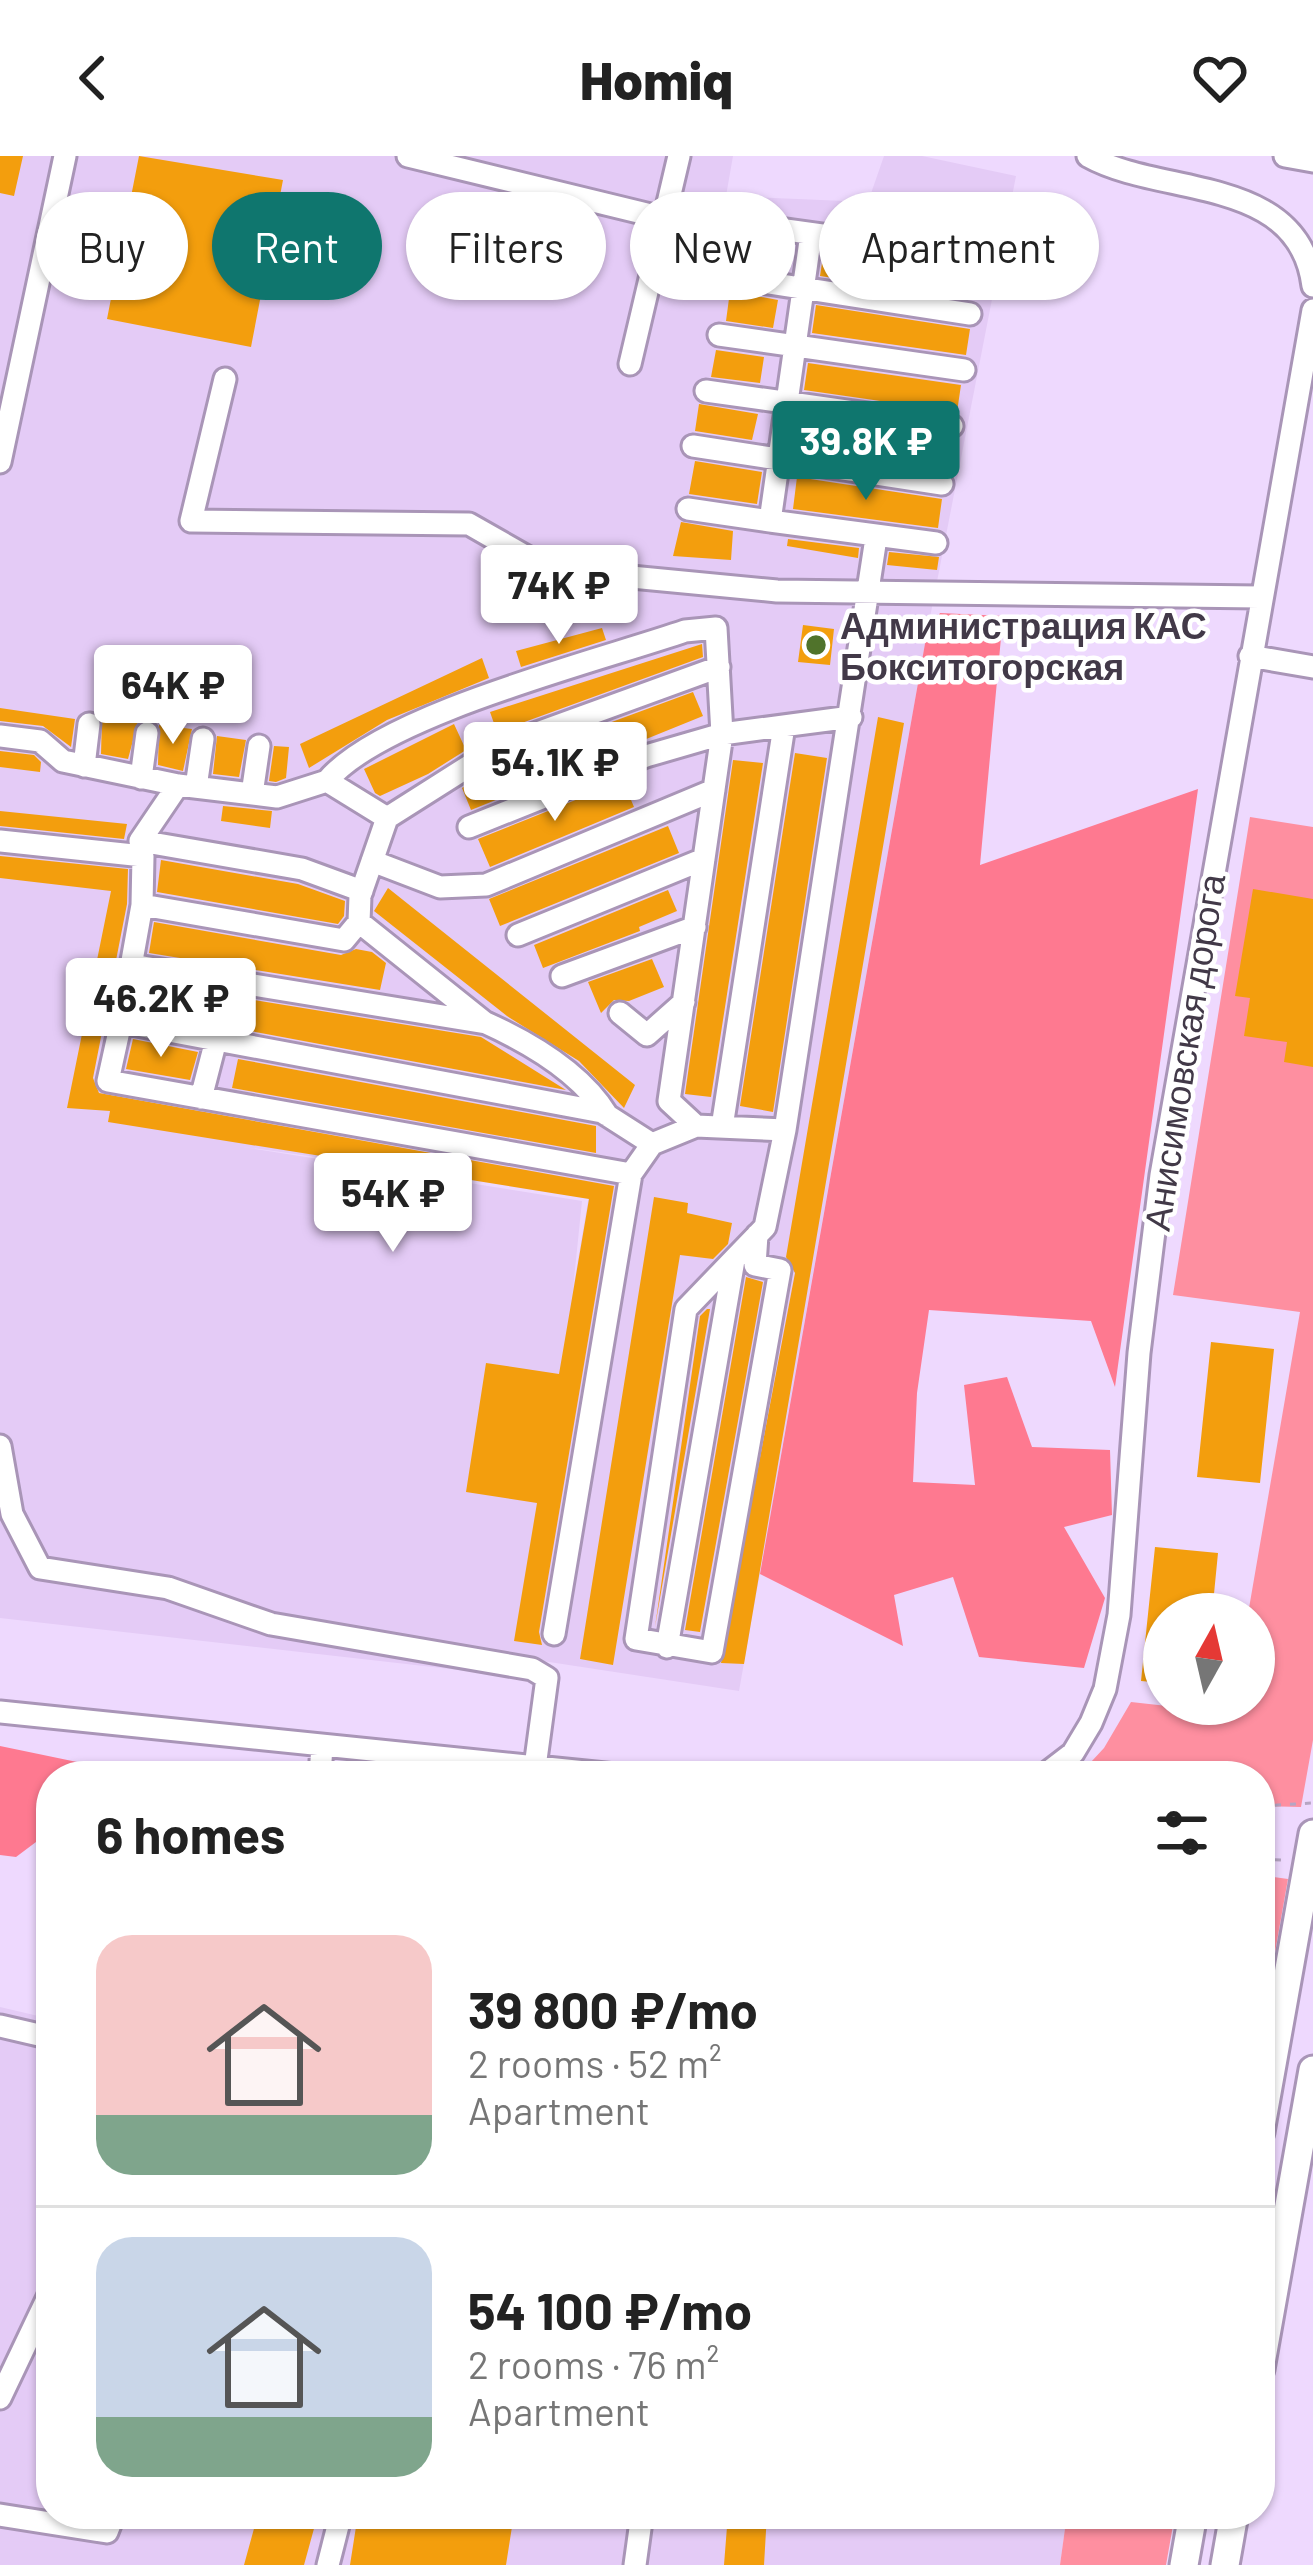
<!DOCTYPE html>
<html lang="en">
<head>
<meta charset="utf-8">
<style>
	:root { --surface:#fff; --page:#f6f6f6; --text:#222; --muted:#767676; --line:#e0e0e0; --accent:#0f766e }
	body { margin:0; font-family:Barlow,sans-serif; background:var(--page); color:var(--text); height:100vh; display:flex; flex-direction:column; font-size:45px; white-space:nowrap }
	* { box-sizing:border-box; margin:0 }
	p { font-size:39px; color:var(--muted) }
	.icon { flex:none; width:66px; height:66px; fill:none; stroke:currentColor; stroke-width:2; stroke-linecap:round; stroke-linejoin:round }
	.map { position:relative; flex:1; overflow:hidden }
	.panel { position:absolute; left:36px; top:1605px; width:1239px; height:768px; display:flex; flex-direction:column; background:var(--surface); border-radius:48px; box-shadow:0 3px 9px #0004 }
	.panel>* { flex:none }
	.hud { position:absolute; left:36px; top:36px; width:1242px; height:108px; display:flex; gap:24px }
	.needle { width:78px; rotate:8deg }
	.buttons { position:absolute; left:1143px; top:1437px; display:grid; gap:24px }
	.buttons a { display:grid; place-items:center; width:132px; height:132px; border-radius:50%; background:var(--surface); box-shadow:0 3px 9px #0004; font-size:60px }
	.price { position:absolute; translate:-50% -102px; padding:0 27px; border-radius:12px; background:#fff; color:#222; font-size:39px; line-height:78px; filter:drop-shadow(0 3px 6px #0008) }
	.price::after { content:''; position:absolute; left:50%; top:72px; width:36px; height:27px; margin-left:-18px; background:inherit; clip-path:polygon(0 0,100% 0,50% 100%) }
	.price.on { background:var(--accent); color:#fff }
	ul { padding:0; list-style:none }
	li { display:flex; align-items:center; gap:36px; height:300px; padding:0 60px }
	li+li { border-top:3px solid var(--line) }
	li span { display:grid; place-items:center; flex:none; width:336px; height:240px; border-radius:36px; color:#555 }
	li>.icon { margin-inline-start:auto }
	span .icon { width:144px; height:144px; fill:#fffc; stroke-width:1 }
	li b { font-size:51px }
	h2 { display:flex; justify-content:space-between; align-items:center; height:144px; padding:0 60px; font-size:51px }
	.pill { padding:0 42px; border-radius:54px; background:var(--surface); box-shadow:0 3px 9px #0004; font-size:42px; line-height:108px }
	.pill.on { background:var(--accent); color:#fff }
	header { display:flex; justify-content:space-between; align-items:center; height:156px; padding:0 60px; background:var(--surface); font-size:54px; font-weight:800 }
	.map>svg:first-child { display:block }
	.built { fill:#e4cbf6; fill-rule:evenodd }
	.green { fill:#fe8fa0 }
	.forest { fill:#fe7990 }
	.building { fill:#f39e0d }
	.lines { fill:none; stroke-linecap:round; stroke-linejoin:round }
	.minor-casing { stroke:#a995b7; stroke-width:27 }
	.major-casing { stroke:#a995b7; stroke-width:33 }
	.path { stroke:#b6a5c3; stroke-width:3; stroke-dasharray:6 9; stroke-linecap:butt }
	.minor { stroke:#fff; stroke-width:21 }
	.major { stroke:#fff; stroke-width:27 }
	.poi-dot { fill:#50732b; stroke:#fff; stroke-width:4.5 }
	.labels { text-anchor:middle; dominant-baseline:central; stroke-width:9; stroke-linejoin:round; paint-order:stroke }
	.poi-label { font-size:36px; font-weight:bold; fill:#423948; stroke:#fff; text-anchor:start }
	.street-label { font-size:36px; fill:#423948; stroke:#fff }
</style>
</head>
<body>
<header><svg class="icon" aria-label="back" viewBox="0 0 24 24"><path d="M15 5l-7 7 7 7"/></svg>Homiq<svg class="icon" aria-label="heart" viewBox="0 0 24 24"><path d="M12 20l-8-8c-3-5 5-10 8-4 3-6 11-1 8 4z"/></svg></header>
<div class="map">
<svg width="1313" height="2409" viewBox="0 0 1313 2409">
	<rect width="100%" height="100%" fill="#eed9fe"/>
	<path class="built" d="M0 0H733L726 40 868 46 884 0H922L1016 20 926 482 739 1535 523 1502 520 1521 0 1462ZM237 990 589 1039 573 1133 582 1045Z
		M0 1851 51 1863V2358H1067L1060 2409H0Z"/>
	<path class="green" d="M1250 661 1313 671V1584L1301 1651 1260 1650V1620H1078L1104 1592 1131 1546 1230 1557 1232 1548H1254V1458H1248L1300 1156 1173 1139Z
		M1260 1719 1288 1723 1260 1881Z
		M1067 2358H1175L1166 2409H1060Z"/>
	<path class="forest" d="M940 457 1003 460 980 709 1198 633 1115 1231 1091 1165 929 1154 917 1237 913 1326 975 1329 964 1229 1007 1221 1032 1291 1110 1294 1112 1359 1064 1371 1105 1442 1084 1512 979 1501 953 1421 894 1439 903 1490 760 1418 926 482Z
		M0 1590 130 1617 193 1607 208 1610 214 1620H51V1692L36 1686 16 1701 0 1699Z"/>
	<path class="building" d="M0 0H23L14 40 0 37Z
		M139 0 283 24 251 191 107 163Z
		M742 83 778 88 775 113 739 107Z
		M824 94 976 115 972 143 820 120Z
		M730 135 778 144 773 172 726 165Z
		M816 149 970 173 966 199 812 177Z
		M716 194 764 201 760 227 711 221Z
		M808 207 961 229 957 256 804 234Z
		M699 248 758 258 752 284 695 275Z
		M800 263 953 285 949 315 796 291Z
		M695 305 762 316 757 348 689 338Z
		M797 321 942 343 938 372 793 353Z
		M681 366 733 375 731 404 673 400Z
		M788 383 859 392 858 402 787 390Z
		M889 396 939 401 937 414 887 409Z
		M803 469 834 473 830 509 798 506Z
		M602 472 606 484 521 511 516 495Z
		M702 488 703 501 497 576 490 556Z
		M482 502 489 522 387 564 309 612 300 588Z
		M693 536 703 560 471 654 462 632 506 605Z
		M0 552 75 563 71 591 43 570 0 565Z
		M102 561 138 566 128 603 101 598Z
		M878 561 904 567 744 1508 721 1507 795 1117 786 1101Z
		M454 568 466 594 428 618 380 640 375 637 364 613Z
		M159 569 192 573 183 615 158 609Z
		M217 580 246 584 239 621 213 618Z
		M274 590 289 591 286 622 276 626 269 625Z
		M0 595 34 599 41 606 40 616 0 611Z
		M795 597 827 602 773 956 740 950Z
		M733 604 763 607 711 941 685 938Z
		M623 625 634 651 490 711 478 683Z
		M223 650 272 655 270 672 221 665Z
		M0 655 127 668 124 683 0 670Z
		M668 670 679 697 500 770 489 743Z
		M0 700 128 713 127 748 93 922 99 937 614 1030 539 1476 542 1489 514 1485 537 1347 466 1336 486 1207 559 1218 589 1043 108 966 110 955 67 952 111 735 0 722Z
		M161 704 298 728 345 745 344 760 338 768 157 736Z
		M388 732 635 929 624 952 579 905 507 860 374 755Z
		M1253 733 1313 743V911L1284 906 1287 886 1244 880 1250 842 1235 840Z
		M668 734 677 755 639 771 640 775 543 812 534 789Z
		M154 766 341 799 356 793 372 796 386 807 380 834 149 797Z
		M652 803 664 831 629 845 614 844 601 857 588 826Z
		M143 826 481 881 566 934 138 854Z
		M133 883 198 896 190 924 126 913Z
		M238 903 596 970V997L232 932Z
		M654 1041 688 1047 687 1057 732 1067 728 1088 713 1103 680 1099 613 1509 580 1503Z
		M746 1121 763 1126 700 1476 685 1474Z
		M707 1153H710L655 1471 700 1160Z
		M1211 1186 1274 1193 1260 1327 1197 1321Z
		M1155 1391 1218 1397 1212 1458H1164V1527L1141 1525Z
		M258 2358H318L304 2409H244Z
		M358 2358H514L506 2409H350Z
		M728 2358H767L764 2409H724Z"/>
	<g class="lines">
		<g class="minor-casing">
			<path id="minor" d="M408 0 663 62
				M1088 0C1161 41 1299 18 1313 130
				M1285 0 1313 5
				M743 68 981 101
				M811 78 770 365 936 387
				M736 122 970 158
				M719 179 964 214
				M630 208 679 0
				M225 223 191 365 469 368 548 413 777 435 1260 441
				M706 235 952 270
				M693 290 942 328
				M0 306 65 0
				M688 353 770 365
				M1250 500 1313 511
				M0 580 40 585 63 605 178 629 277 641 327 625
				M84 610 89 568
				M141 622 147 577
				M196 631 203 583
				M252 638 259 590
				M387 662 327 625C381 559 598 505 685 475L716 472 722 578 646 600 469 671
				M0 685 143 700 142 749
				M140 685 302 713 362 735
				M142 695 140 685 178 629
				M372 705 440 731 486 729 714 634
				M359 766 484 866
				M518 779 704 703
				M131 809 486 867C530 887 582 918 607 959
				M562 820 695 771
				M620 857 647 879 684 846
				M121 866 142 749 344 784 359 766 360 740 387 662 499 591 719 511
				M201 942 216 884
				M696 970 669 945 722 578 851 561
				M722 971 784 570
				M652 988 631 1018 108 925 121 866 602 956 652 988 696 970 785 974
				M757 1079 755 1109 780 1114 712 1496 636 1483 686 1153 765 1071 785 974 876 382
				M0 1290 12 1358 40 1412 168 1432 271 1468 532 1513 547 1522 535 1611
				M554 1478 631 1018
				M667 1491 734 1104
				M0 1556 625 1620
				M320 1620 322 1590
				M1043 1620 1073 1597 1091 1567 1105 1533 1119 1459 1139 1197 1161 1019 1313 154
				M0 1870 39 1879
				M0 2242 51 2135
				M0 2359 107 2376 114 2358
				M328 2409 341 2358
				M635 2409 642 2358"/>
		</g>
		<g class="major-casing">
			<path id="major" d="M1260 1976 1313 1678
				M1260 2213 1313 1914
				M1184 2409 1193 2358
				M1225 2409 1234 2358"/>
		</g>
		<path class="path" d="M1260 1650 1313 1647
			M1260 1703 1282 1704"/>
		<use href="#minor" class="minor"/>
		<use href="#major" class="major"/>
	</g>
	<circle class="poi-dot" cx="816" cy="489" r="12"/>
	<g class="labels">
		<g class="poi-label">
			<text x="840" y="468">Администрация КАС<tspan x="840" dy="41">Бокситогорская</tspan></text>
		</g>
		<g class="street-label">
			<text transform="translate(1183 896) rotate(-81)">Анисимовская дорога</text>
		</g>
	</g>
</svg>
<div class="buttons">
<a><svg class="needle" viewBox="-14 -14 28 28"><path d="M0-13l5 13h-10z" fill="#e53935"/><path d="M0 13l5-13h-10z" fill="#767676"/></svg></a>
</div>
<b class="price on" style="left:866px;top:347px">39.8K ₽</b>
<b class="price" style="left:559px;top:491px">74K ₽</b>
<b class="price" style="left:173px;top:591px">64K ₽</b>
<b class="price" style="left:555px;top:668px">54.1K ₽</b>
<b class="price" style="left:161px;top:904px">46.2K ₽</b>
<b class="price" style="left:393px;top:1099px">54K ₽</b>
<div class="hud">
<a class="pill">Buy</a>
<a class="pill on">Rent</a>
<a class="pill">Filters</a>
<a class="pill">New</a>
<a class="pill">Apartment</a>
</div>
<section class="panel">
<h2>6 homes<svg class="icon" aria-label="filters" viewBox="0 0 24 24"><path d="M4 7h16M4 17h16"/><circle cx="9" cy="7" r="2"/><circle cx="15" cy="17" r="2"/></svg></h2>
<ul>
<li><span style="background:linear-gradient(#f6c9c9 75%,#7fa58c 0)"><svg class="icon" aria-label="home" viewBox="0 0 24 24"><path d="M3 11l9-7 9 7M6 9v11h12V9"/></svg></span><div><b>39 800 ₽/mo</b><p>2 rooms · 52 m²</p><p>Apartment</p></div></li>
<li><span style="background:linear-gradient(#c9d6e8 75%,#7fa58c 0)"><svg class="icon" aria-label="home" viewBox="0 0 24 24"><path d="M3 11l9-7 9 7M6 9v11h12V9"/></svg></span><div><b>54 100 ₽/mo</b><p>2 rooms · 76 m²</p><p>Apartment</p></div></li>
</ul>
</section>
</div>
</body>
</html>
